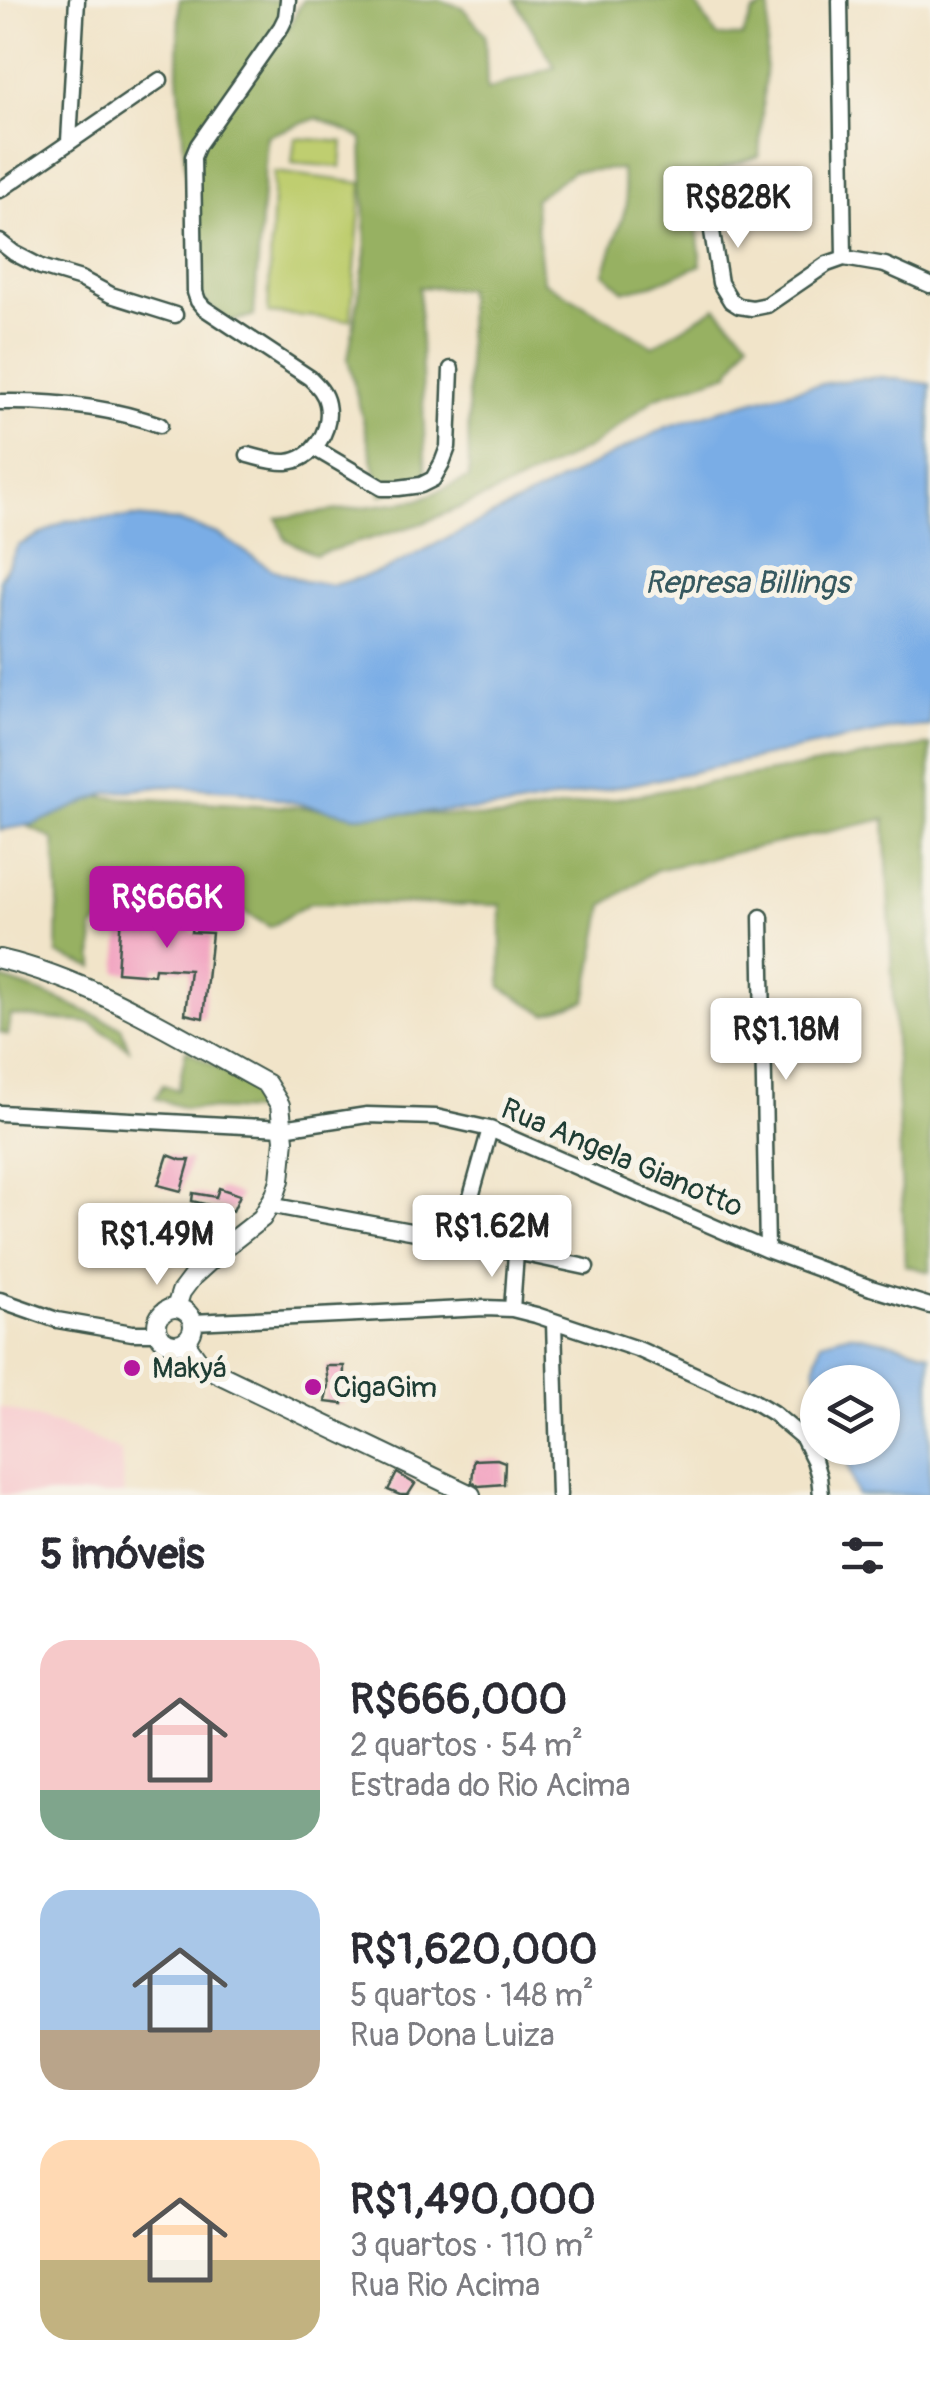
<!DOCTYPE html>
<html lang="pt">
<head>
<meta charset="utf-8">
<style>
	:root { --surface:#fff; --page:#f7f7f7; --text:#2b2b33; --muted:#7c7c81; --accent:#b5179e }
	body { margin:0; font-family:Pangolin,sans-serif; background:var(--page); color:var(--text); height:100vh; display:flex; flex-direction:column; font-size:38px; white-space:nowrap }
	* { box-sizing:border-box; margin:0 }
	p { font-size:32px; color:var(--muted) }
	.icon { flex:none; width:55px; height:55px; fill:none; stroke:currentColor; stroke-width:2; stroke-linecap:round; stroke-linejoin:round }
	.map { position:relative; height:1495px; overflow:hidden }
	.panel { display:flex; flex-direction:column; background:var(--surface); flex:1 }
	.panel>* { flex:none }
	.buttons { position:absolute; left:800px; top:1365px; display:grid; gap:20px }
	.buttons a { display:grid; place-items:center; width:100px; height:100px; border-radius:50%; background:var(--surface); box-shadow:0 2px 8px #0004; font-size:50px }
	.price { position:absolute; translate:-50% -85px; padding:0 22px; border-radius:10px; background:#fff; color:#222; font-size:32px; line-height:65px; filter:drop-shadow(0 2px 5px #0008) }
	.price::after { content:''; position:absolute; left:50%; top:60px; width:30px; height:22px; margin-left:-15px; background:inherit; clip-path:polygon(0 0,100% 0,50% 100%) }
	.price.current { background:var(--accent); color:#fff }
	ul { padding:0; list-style:none }
	li { display:flex; align-items:center; gap:30px; height:250px; padding:0 40px }
	li span { display:grid; place-items:center; flex:none; width:280px; height:200px; border-radius:30px; color:#555 }
	li>.icon { margin-inline-start:auto }
	span .icon { width:120px; height:120px; fill:#fffc; stroke-width:1 }
	li b { font-size:42px }
	h2 { display:flex; justify-content:space-between; align-items:center; height:120px; padding:0 40px; font-size:42px }
	.map>svg:first-child { display:block }
	.built { fill:#f7cfd1 }
	.green { fill:#bfce70; stroke:#6f8652; stroke-width:2.5 }
	.forest { fill:#97b162; stroke:#5b774b; stroke-width:2.5 }
	.water { fill:#7aade6; stroke:#4c758d; stroke-width:2.5 }
	.building { fill:#f2a4c1 }
	.lines { fill:none; stroke-linecap:round; stroke-linejoin:round }
	.minor-casing { stroke:#3e564a; stroke-width:19 }
	.major-casing { stroke:#3e564a; stroke-width:22 }
	.minor { stroke:#fff; stroke-width:14 }
	.major { stroke:#fff; stroke-width:18 }
	.poi-dot { fill:#b5179e; stroke:#f7f3e8; stroke-width:4 }
	.labels { text-anchor:middle; dominant-baseline:central; stroke-width:10; stroke-linejoin:round; paint-order:stroke }
	.street-label { font-size:30px; fill:#1f3d34; stroke:#f7f3e8 }
	.poi-label { font-size:30px; fill:#1f3d34; stroke:#f7f3e8; text-anchor:start }
	.water-label { font-size:32px; font-style:italic; fill:#365960; stroke:#f7f3e8 }
</style>
</head>
<body>
<div class="map">
<svg width="930" height="1495" viewBox="0 0 930 1495">
	<rect width="100%" height="100%" fill="#f7f3e8"/>
	<filter id="ink" filterUnits="userSpaceOnUse"><feTurbulence type="fractalNoise" baseFrequency=".01" numOctaves="2"/><feDisplacementMap in="SourceGraphic" scale="20" xChannelSelector="R" yChannelSelector="G"/><feConvolveMatrix kernelMatrix="1 2 1 2 8 2 1 2 1" color-interpolation-filters="sRGB"/></filter>
	<filter id="wash" filterUnits="userSpaceOnUse"><feTurbulence type="fractalNoise" baseFrequency=".0048" numOctaves="4" result="noise"/><feDisplacementMap in="SourceGraphic" scale="40" xChannelSelector="R" yChannelSelector="G"/><feGaussianBlur stdDeviation="2.25" result="paint"/><feColorMatrix in="noise" values="0 0 0 0 0 0 0 0 0 0 0 0 0 0 0 0 0 1.4 0 .05"/><feComposite in="paint" operator="in"/></filter>
	<g filter="url(#wash)">
		<rect width="100%" height="100%" fill="#f1e4c9"/>
		<path class="built" d="M0 1407 78 1431 121 1451 124 1495H0Z"/>
		<path class="green" d="M295 138 343 142 341 167 292 163Z
			M274 172 362 183 351 320 268 313Z"/>
		<path class="forest" d="M179 0H279L288 28 303 0H439L462 7 485 34 487 90 555 67 515 0H693L717 36 742 37 753 13 770 4 759 156 723 168 693 189 701 265 652 285 624 291 604 273 627 204 621 169 573 171 534 199 543 281 653 346 716 307 749 340 729 373 656 397 595 444 518 483 423 523 315 555 285 539 277 518 418 500 469 478 467 289 419 287 426 485 381 495 348 359 366 253 362 138 317 118 267 136 254 315 232 322 208 305 198 290 184 152 178 74Z
			M930 745V1272L905 1265 885 819 656 870 604 905 586 1001 546 1014 501 987V905L310 903 270 927 210 892 171 901H118L93 929 94 968 57 954 58 894 54 840 24 824 48 794 501 818Z
			M0 978 58 999 121 1027 129 1049 91 1023 10 1015 8 1035 0 1032Z
			M186 1050 251 1086 259 1104 256 1111 184 1108 155 1098 163 1085 178 1090Z"/>
		<path class="water" d="M882 377 930 384V726L897 728 659 779 508 808 356 816 236 790 165 786 107 793 35 824 0 830V580L18 546 66 521 134 517 178 521 218 534 271 569 303 581 333 585 381 572 667 427C719 410 773 393 827 383 845 380 864 379 882 377Z
			M850 1334 896 1343 930 1354V1495H857L843 1448H882V1382H818L815 1366 821 1342Z"/>
		<g id="blocks">
			<path class="building" d="M154 909 193 913 191 932 212 933 203 1018 185 1014 190 970 155 968 154 975 117 972 121 915 153 918Z
				M168 1155 181 1160H190L181 1191 158 1185Z
				M219 1188 240 1195 233 1211 192 1201 193 1193 216 1197Z
				M160 1223 199 1236 179 1255 154 1240Z
				M326 1366H344L343 1404 325 1402 328 1385Z
				M497 1459 505 1462 504 1484 479 1486 472 1482 474 1460Z
				M397 1473 415 1484 408 1495H400L388 1490Z"/>
		</g>
	</g>
	<g filter="url(#ink)">
		<use href="#blocks" fill-opacity="0" stroke="#3e564a" stroke-width="2.5"/>
		<g class="lines">
			<g class="minor-casing">
				<path id="minor" d="M840 0 844 258
					M69 141 77 0
					M705 186 720 283 731 301 739 306 752 308 767 305 827 264 844 258 885 265 930 285
					M0 190 160 80
					M0 242 14 253 41 267 81 279 111 295 175 315
					M0 402C55 401 108 406 160 425
					M314 448 382 488H398L421 485 433 479 442 463 448 447 451 369
					M248 455C260 458 274 463 287 462 314 459 332 430 327 404 325 393 318 386 310 378L204 308 198 301 195 292 193 157 198 145 281 27 286 17 288 0
					M761 917 767 1250
					M0 1113 283 1128 367 1115 436 1117 490 1129 767 1250 871 1288 930 1306
					M269 1205 459 1240 586 1267
					M459 1240 490 1129
					M0 1300 57 1320 132 1333H158
					M512 1309 516 1253
					M193 1322 485 1308 512 1309 536 1315 640 1350 753 1401 773 1413 803 1438 814 1460 819 1477 821 1495
					M554 1322 559 1495"/>
			</g>
			<g class="major-casing">
				<path id="major" d="M0 959C95 981 182 1038 267 1084L280 1105 284 1140 280 1180 275 1195 262 1218 225 1247 193 1276 181 1292 176 1308
					M157 1326a18 18 0 1 1 36 0a18 18 0 1 1-36 0Z
					M185 1342 202 1366 471 1495"/>
			</g>
			<use href="#minor" class="minor"/>
			<use href="#major" class="major"/>
		</g>
	</g>
	<g class="poi-dot">
		<circle cx="132" cy="1368" r="10"/>
		<circle cx="313" cy="1387" r="10"/>
	</g>
	<g class="labels">
		<g class="street-label">
			<text transform="translate(622 1158) rotate(23)">Rua Angela Gianotto</text>
		</g>
		<g class="poi-label">
			<text x="152" y="1368">Makyá</text>
			<text x="333" y="1387">CigaGim</text>
		</g>
		<g class="water-label">
			<text x="747" y="583">Represa Billings</text>
		</g>
	</g>
</svg>
<div class="buttons">
<a><svg class="icon" aria-label="layers" viewBox="0 0 24 24"><path d="M12 4l9 5-9 5-9-5zM3 14l9 5 9-5"/></svg></a>
</div>
<b class="price" style="left:738px;top:251px">R$828K</b>
<b class="price current" style="left:167px;top:951px">R$666K</b>
<b class="price" style="left:786px;top:1083px">R$1.18M</b>
<b class="price" style="left:492px;top:1280px">R$1.62M</b>
<b class="price" style="left:157px;top:1288px">R$1.49M</b>
</div>
<section class="panel">
<h2>5 imóveis<svg class="icon" aria-label="filters" viewBox="0 0 24 24"><path d="M4 7h16M4 17h16"/><circle cx="9" cy="7" r="2"/><circle cx="15" cy="17" r="2"/></svg></h2>
<ul>
<li><span style="background:linear-gradient(#f6c9c9 75%,#7fa58c 0)"><svg class="icon" aria-label="home" viewBox="0 0 24 24"><path d="M3 11l9-7 9 7M6 9v11h12V9"/></svg></span><div><b>R$666,000</b><p>2 quartos · 54 m²</p><p>Estrada do Rio Acima</p></div></li>
<li><span style="background:linear-gradient(#a9c7e8 70%,#b9a48a 0)"><svg class="icon" aria-label="home" viewBox="0 0 24 24"><path d="M3 11l9-7 9 7M6 9v11h12V9"/></svg></span><div><b>R$1,620,000</b><p>5 quartos · 148 m²</p><p>Rua Dona Luiza</p></div></li>
<li><span style="background:linear-gradient(#ffd9b3 60%,#c2b280 0)"><svg class="icon" aria-label="home" viewBox="0 0 24 24"><path d="M3 11l9-7 9 7M6 9v11h12V9"/></svg></span><div><b>R$1,490,000</b><p>3 quartos · 110 m²</p><p>Rua Rio Acima</p></div></li>
</ul>
</section>
</body>
</html>
